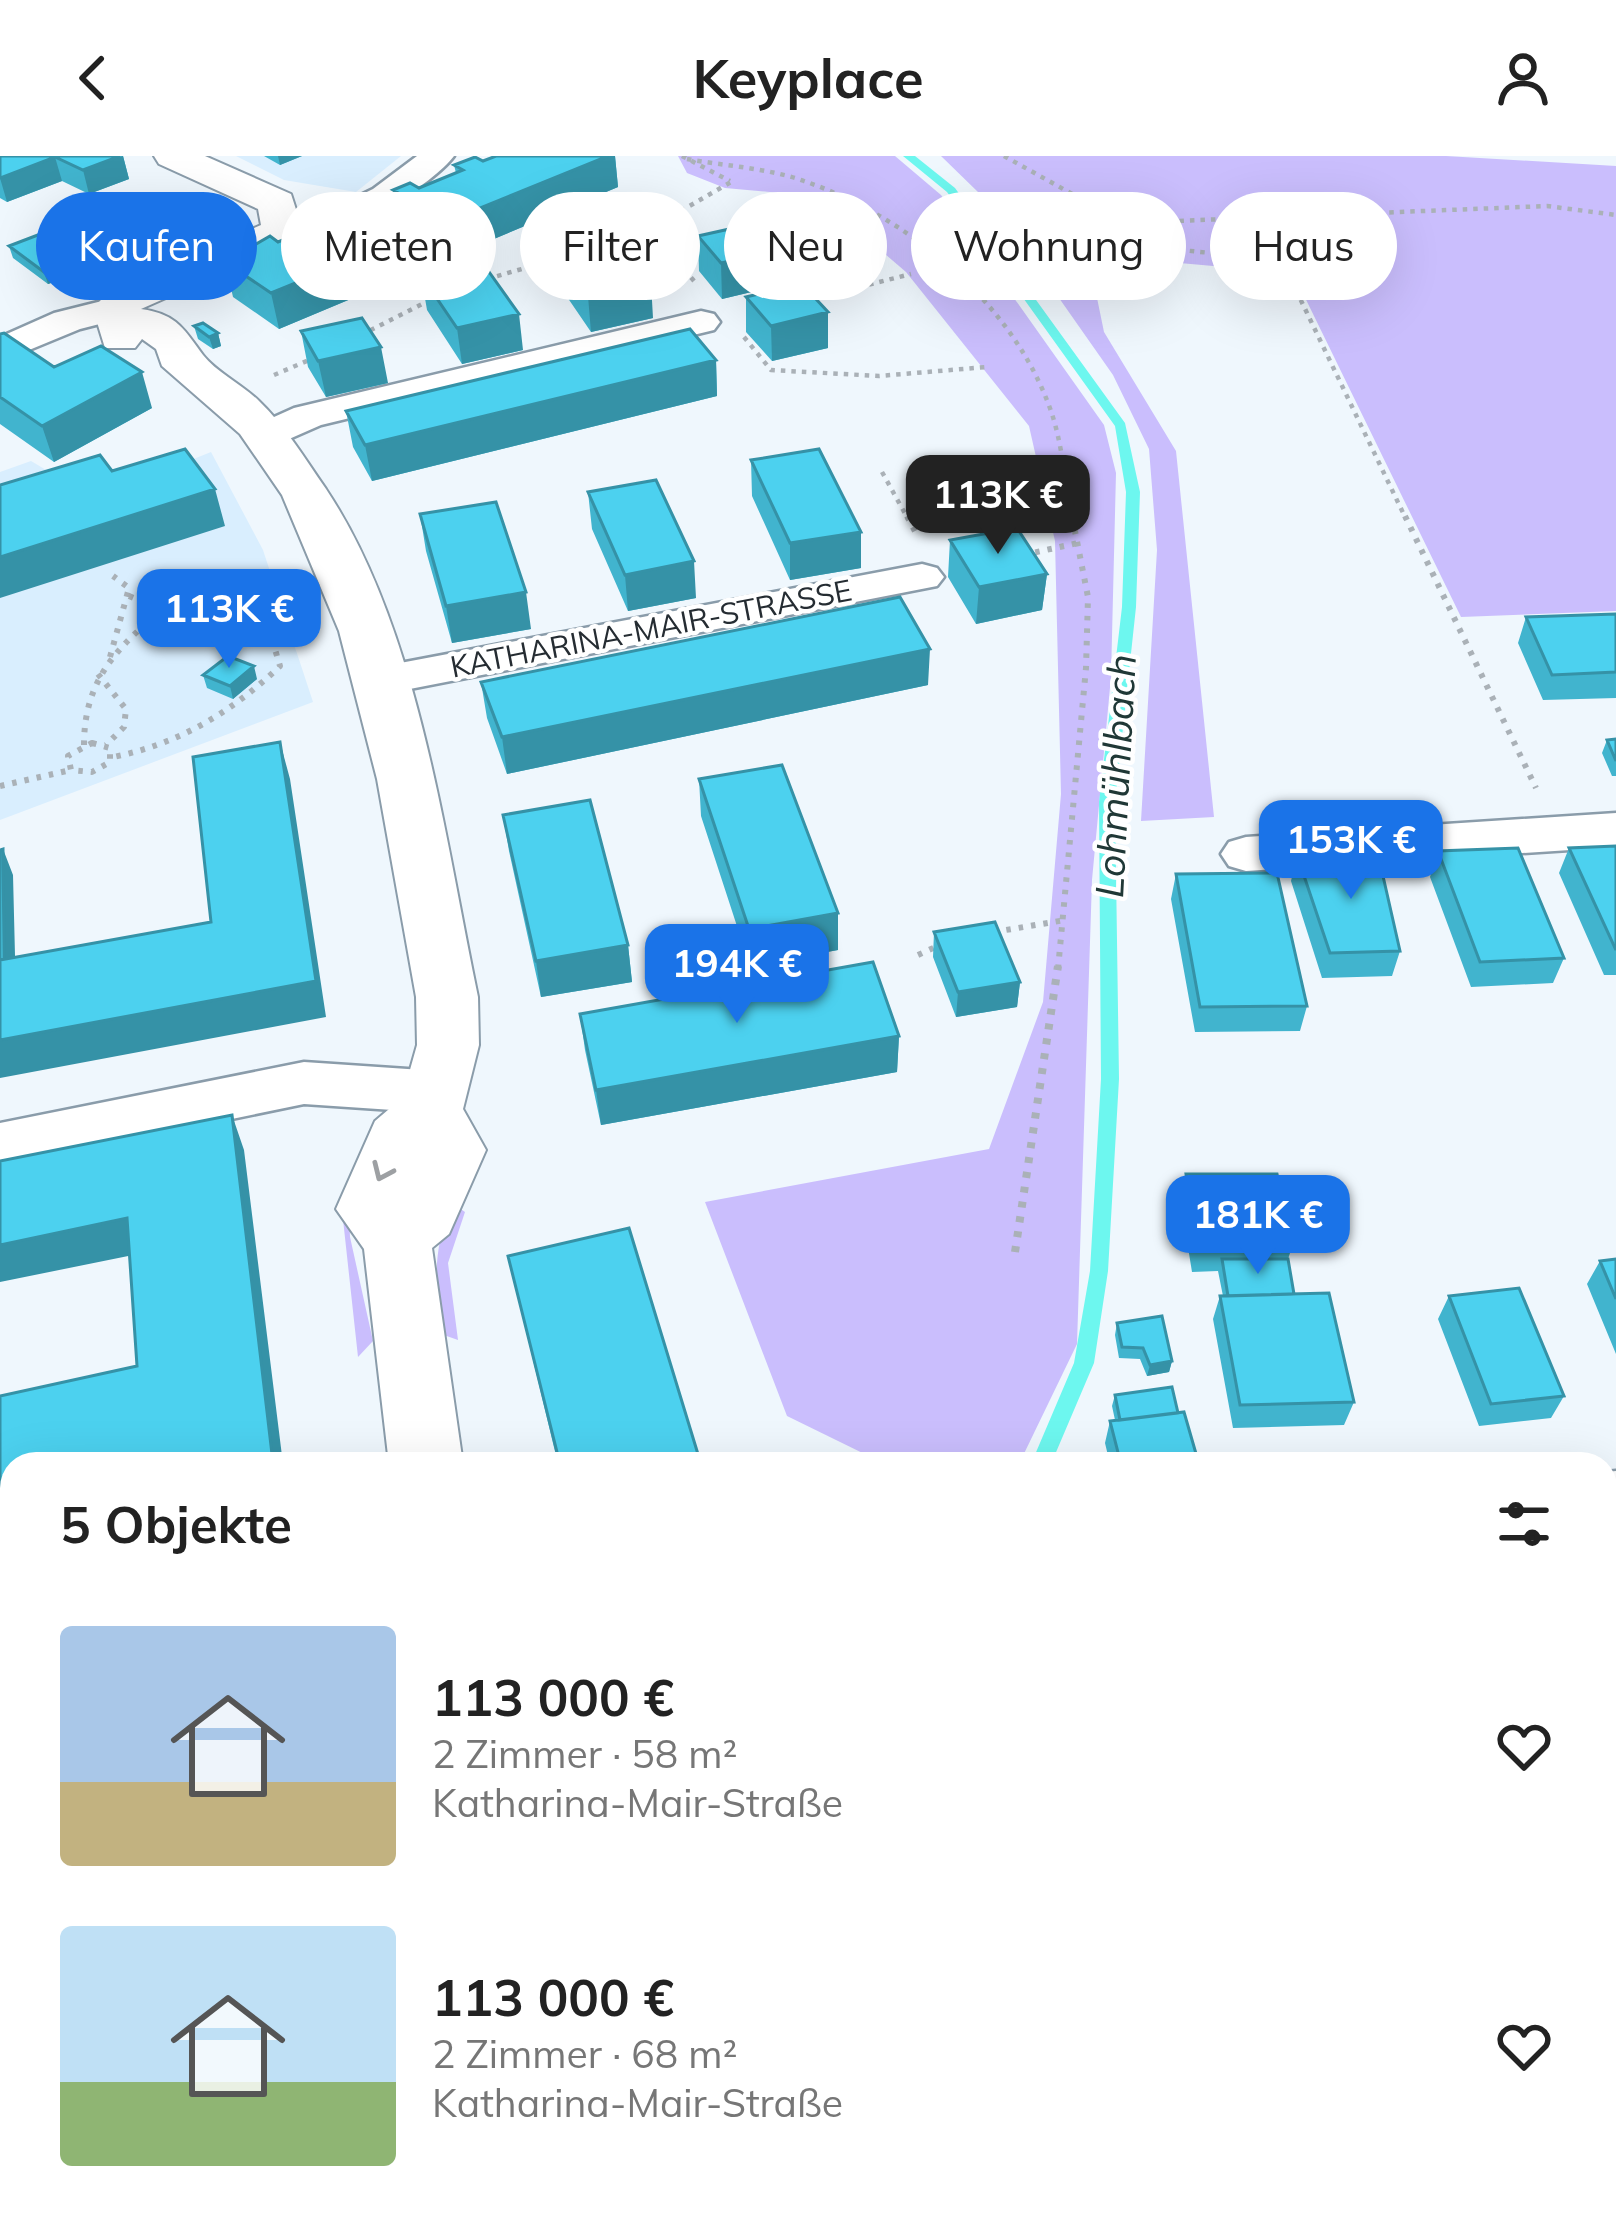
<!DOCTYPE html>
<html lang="de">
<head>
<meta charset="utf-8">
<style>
	:root { --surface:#fff; --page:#f6f6f6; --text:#222; --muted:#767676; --accent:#1a73e8 }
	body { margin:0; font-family:Mulish,sans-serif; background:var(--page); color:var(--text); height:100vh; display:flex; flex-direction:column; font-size:45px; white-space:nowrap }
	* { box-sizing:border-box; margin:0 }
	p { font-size:39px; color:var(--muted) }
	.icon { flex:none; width:66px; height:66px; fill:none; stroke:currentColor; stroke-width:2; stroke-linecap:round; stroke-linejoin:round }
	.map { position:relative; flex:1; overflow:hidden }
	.side { position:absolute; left:0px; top:1296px; width:1617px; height:768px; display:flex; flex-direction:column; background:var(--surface); border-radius:36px 36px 0 0; box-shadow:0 12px 48px #0002 }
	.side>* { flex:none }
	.guide { position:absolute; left:36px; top:36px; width:1545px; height:108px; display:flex; gap:24px }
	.price { position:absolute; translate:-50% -102px; padding:0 27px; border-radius:24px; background:var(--accent); color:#fff; font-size:39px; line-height:78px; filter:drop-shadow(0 3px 6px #0008) }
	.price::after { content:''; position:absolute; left:50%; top:72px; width:36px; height:27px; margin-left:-18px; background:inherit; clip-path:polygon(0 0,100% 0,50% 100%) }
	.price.active { background:#222; color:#fff }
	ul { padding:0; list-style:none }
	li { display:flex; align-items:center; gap:36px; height:300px; padding:0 60px }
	li span { display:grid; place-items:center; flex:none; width:336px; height:240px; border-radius:12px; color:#555 }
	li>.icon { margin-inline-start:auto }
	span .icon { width:144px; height:144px; fill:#fffc; stroke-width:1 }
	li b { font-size:51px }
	h2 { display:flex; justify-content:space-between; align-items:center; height:144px; padding:0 60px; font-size:51px }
	.pill { padding:0 42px; border-radius:54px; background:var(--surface); box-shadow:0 12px 48px #0002; font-size:42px; line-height:108px }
	.pill.active { background:var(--accent); color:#fff }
	header { display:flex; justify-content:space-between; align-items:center; height:156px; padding:0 60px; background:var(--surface); font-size:54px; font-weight:700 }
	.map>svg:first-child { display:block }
	.built { fill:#d9eefe }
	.green { fill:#cabefd }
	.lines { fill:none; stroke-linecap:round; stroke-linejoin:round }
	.stream { fill:#6df7ef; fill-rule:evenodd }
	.lane-casing { stroke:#8a9caa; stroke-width:4 }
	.street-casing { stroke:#8a9caa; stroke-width:5 }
	.secondary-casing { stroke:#8a9caa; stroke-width:4 }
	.path-far2 { stroke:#aab1b7; stroke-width:4.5; stroke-dasharray:4.5 6; stroke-linecap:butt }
	.path-far1 { stroke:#aab1b7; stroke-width:6; stroke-dasharray:4.5 8; stroke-linecap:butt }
	.path { stroke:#aab1b7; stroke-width:8; stroke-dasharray:6 9; stroke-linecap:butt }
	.lane { fill:#fff; fill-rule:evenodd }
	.street { fill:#fff; fill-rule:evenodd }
	.secondary { fill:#fff; fill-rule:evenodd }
	.wall { fill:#41b4ce }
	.shaded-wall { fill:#3592a7 }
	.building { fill:#4cd1ef; stroke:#3592a7; stroke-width:3 }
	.oneway { stroke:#9da0a3 }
	.labels { text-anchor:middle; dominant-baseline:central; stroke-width:9; stroke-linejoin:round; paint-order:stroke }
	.far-street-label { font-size:30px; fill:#252c32; stroke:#fff }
	.water-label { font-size:39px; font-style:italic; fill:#203836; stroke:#fff }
</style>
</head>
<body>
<header><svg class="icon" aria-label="back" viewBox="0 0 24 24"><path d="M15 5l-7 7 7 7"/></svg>Keyplace<svg class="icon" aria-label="person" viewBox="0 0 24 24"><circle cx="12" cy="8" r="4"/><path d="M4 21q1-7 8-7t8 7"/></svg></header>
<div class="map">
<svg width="1616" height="2064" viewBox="0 0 1616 2064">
	<rect width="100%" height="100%" fill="#eff7fd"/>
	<path class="built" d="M236 0H401L356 36 284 24Z
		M211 296 263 394 313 546 0 664V316L31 305 85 337 131 328Z"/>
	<path class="green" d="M678 0H895L941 39 1104 269 1116 317 1111 521 1092 724 1077 1188 1019 1308H885L787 1260 705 1046 989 993 1043 846 1061 638 1055 385 1029 270 906 116 843 62 803 39 725 32 687 17Z
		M941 0H1446L1616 10V455L1461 461 1293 117 1101 100 1096 137 1104 176 1176 295 1214 661 1141 665 1157 394 1149 293 1113 219 1052 132 1018 99 979 37Z
		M348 1032 350 1081 373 1185 358 1201 341 1045Z
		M452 1047 465 1056 448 1107 458 1184 441 1178C435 1128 432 1094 452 1047Z
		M1120 2052H1289L1296 2064H1125Z"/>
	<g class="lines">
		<path class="stream" d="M903 0H915L955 32 1125 267 1140 336 1136 451 1115 646 1119 923 1108 1115 1094 1207 1051 1308H1031L1074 1207 1090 1115 1101 923 1099 646 1122 451 1126 336 1115 270 947 36Z
			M1308 2052H1334L1339 2064H1313Z"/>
		<g class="lane-casing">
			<path id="lane" d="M12 1488V1522L0 1525V1491Z"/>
		</g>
		<g class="street-casing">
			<path id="street" d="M417 0H454C429 34 300 113 266 69L272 62 336 51 373 33Z
				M114 142 127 145 133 153 127 161 80 173 0 206V181L54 157Z
				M701 155 714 158 720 166 714 174 321 269 280 287H252L246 279 252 271 294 252Z
				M922 408 937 412 944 421 937 430 379 539 363 535 356 525 363 515 379 511Z
				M1616 657V691L1246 715 1229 710 1221 698 1229 686 1246 681Z
				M304 906 437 915 456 921 464 936 456 951 437 957 304 948 0 1011V967Z
				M1616 1315V1371L1605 1372V1316Z"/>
		</g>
		<g class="secondary-casing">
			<path id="secondary" d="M154 0H205L291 38 303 75 297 84 141 153C178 158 185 175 203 199 216 216 243 229 259 245 286 271 305 303 326 333 419 473 444 679 478 841L479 889 463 953 486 994 449 1078 432 1092 463 1308H389L364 1093 336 1053 375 965 402 942 417 889 416 841 377 623 339 475 282 339 240 278 162 210 156 193 142 183 135 192H105L93 153 107 137 261 69 258 53 159 8Z
				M492 2052H584L587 2064H493Z"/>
		</g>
		<path class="path-far2" d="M682 0 730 25
			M1004 0 1171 93 1221 98 1295 132 1406 363
			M687 3C725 10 768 12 804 25 906 60 1009 144 1048 247 1062 282 1065 326 1072 363
			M1127 67 1547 50 1616 59
			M607 85 658 68
			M487 123 553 104
			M694 125 670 97 658 68 731 26
			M808 144 911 118
			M361 179 434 142
			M744 181 771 214 879 220 987 211
			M274 219 316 201
			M882 316 908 363"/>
		<path class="path-far1" d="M907 360 917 379
			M1405 360 1536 632
			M1023 399 1078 387
			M129 440 141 445 147 467
			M110 501 129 432 113 420
			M98 518 126 553 124 571 106 589
			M92 587 110 592V606L92 616 71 614 68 600Z
			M84 589C84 535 107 501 147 467L237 464 270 477 280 510C232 556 179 588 113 601
			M0 630 71 614
			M994 776 1065 764
			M918 799 944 787
			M1058 813 1086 512 1088 441 1072 360"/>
		<path class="path" d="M1015 1096 1058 810"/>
		<use href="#lane" class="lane"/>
		<use href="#street" class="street"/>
		<use href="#secondary" class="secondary"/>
	</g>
	<path class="wall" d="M0 0H123L129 23 89 38 62 25 7 46 0 42Z
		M264 0H302L280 9Z
		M496 0H615L618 31 279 173 233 141 225 106 314 71 313 64 340 63 394 42 393 34 419 32 456 17 454 9 483 5Z
		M545 78 653 162 591 176 548 113Z
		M698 80 777 130 722 143 699 115Z
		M53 85 57 97 52 99 65 108 69 121 48 128 13 102 9 90Z
		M421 119 523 194 462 208 427 154Z
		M746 141 828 156V192L772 205 746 176Z
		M194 170 218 177 221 190 213 193 198 183Z
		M301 175 388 227 326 241 308 211Z
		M0 178 54 211 152 252 54 306 0 268Z
		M716 204 717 240 372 325 353 291 346 255Z
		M751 304 861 412 790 424 752 340Z
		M588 336 696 442 628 455 592 373Z
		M420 358 531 473 452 487 426 395Z
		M950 384 1047 418 1042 454 976 468 948 421Z
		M1616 458V542L1543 544 1518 487 1526 461Z
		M203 519 257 523 233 543 207 532Z
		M481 526 928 529 507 618 487 562Z
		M1616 583V620H1612L1602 597 1607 584Z
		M699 623 838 794 750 810 701 660Z
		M503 659 628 789 632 826 541 841 509 695Z
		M1616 690V819H1604L1559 717 1569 692Z
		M1438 695 1564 802 1553 827 1471 831 1430 721Z
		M1297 699 1400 795 1392 820 1322 822 1291 725Z
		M1176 718 1307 850 1300 875 1195 876 1171 743Z
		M934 776 1020 826 1017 851 956 861 933 801Z
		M580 858 899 880 897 916 601 969 585 894Z
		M1186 1018 1292 1091 1288 1103 1294 1138 1354 1246 1344 1269 1233 1272 1213 1163 1220 1140H1223L1218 1115 1192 1116 1180 1042Z
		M508 1100 701 1308H558Z
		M1616 1103V1198L1587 1128 1600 1105Z
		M1449 1140 1564 1240 1551 1262 1479 1270 1438 1163Z
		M1117 1167 1172 1205 1169 1216 1147 1220 1140 1203 1119 1202 1115 1179Z
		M1115 1239 1178 1257 1199 1308H1110L1105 1287 1110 1265 1115 1264 1112 1250Z
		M1605 1640H1616V1794H1605Z
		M1616 1936V1983L1605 1945Z"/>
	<path class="shaded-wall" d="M123 0 129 23 89 38 83 14Z
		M278 0H302L280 9Z
		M608 0H615L618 31 279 173 271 137Z
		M55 1 62 25 7 46 0 22Z
		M53 85 57 97 43 102 39 90Z
		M777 95V130L722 143 721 107Z
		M65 108 69 121 48 128 44 116Z
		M651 127 653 162 591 176 588 140Z
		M828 156V192L772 205 771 170Z
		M519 158 523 194 462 208 457 172Z
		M218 177 221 190 213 193 209 181Z
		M381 191 388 227 326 241 318 205Z
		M716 204 717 240 372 325 365 289Z
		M142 216 152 252 54 306 42 270Z
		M215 333 225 370 0 442V401Z
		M861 376V412L790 424V387Z
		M694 405 696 442 628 455 625 419Z
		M1047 418 1042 454 976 468 979 431Z
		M526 436 531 473 452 487 446 450Z
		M930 493 928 529 507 618 502 581Z
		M254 510 257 523 233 543 230 530Z
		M280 586 290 623 326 861 0 922V884L316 825Z
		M3 693 13 719 16 840 0 843Z
		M838 757V794L750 810 749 773Z
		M628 789 632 826 541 841 536 805Z
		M1020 826 1017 851 956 861 958 836Z
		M899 880 897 916 601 969 596 934Z
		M232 959 244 994 283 1308H230Z
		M127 1062 143 1097 0 1126V1089Z
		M1172 1205 1169 1216 1147 1220 1150 1209Z
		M12 1358V1393L0 1396V1360Z
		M12 2009V2018L5 2019 0 2016V2012Z
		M319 2052H332L334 2064H321Z"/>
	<path class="building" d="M0 0H120L83 14 55 1 0 22Z
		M496 0H608L271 137 225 106 270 80 278 86 320 69 313 64 331 57 340 63 402 39 393 34 410 27 419 32 463 14 454 9 475 1 483 5Z
		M606 66 651 127 588 140 545 78Z
		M752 68 777 95 721 107 698 80Z
		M43 77 53 85 39 90 65 108 44 116 9 90Z
		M482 106 519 158 457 172 421 119Z
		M802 128 828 156 771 170 746 141Z
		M362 162 381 191 318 205 301 175Z
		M203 167 218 177 209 181 194 170Z
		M690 173 716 204 365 289 346 255Z
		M4 177 54 211 101 190 142 216 42 270 0 241V178Z
		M185 293 215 333 0 401V329L100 299 112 315Z
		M819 293 861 376 790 387 751 304Z
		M656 324 694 405 625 419 588 336Z
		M496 346 526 436 446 450 420 358Z
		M1017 372 1047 418 979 431 950 384Z
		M900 441 930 493 502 581 481 526Z
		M1616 458V516L1552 519 1526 461Z
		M228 500 254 510 230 530 203 519Z
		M1616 583V605L1607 584Z
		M280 586 316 825 0 884V804L211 766 193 601Z
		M782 609 838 757 749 773 699 623Z
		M590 644 628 789 536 805 503 659Z
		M1616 690V794L1569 692Z
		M1518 692 1564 802 1480 806 1438 695Z
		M3 693 4 803 0 804V694Z
		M1378 698 1400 795 1330 797 1297 699Z
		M1277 717 1307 850 1200 851 1176 718Z
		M995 766 1020 826 958 836 934 776Z
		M873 806 899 880 596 934 580 858Z
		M232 959 272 1298 230 1308H12V1358L0 1360V1240L137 1210 127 1062 0 1089V1005Z
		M1186 1018H1277L1292 1091 1198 1092Z
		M629 1072 701 1308H560L508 1100Z
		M1222 1103H1288L1294 1138 1228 1140Z
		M1616 1103V1143L1600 1105Z
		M1519 1132 1564 1240 1491 1248 1449 1140Z
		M1329 1137 1354 1246 1240 1249 1220 1140Z
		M1162 1160 1172 1205 1150 1209 1143 1192 1122 1191 1117 1167Z
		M1172 1231 1178 1257 1120 1264 1115 1239Z
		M1184 1256 1199 1308H1121L1110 1265Z
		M12 1558V2009L0 2012V1561Z
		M1605 1640H1616V1778H1605Z
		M75 2052H319L321 2064H75Z
		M700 2052H884L887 2064H703Z"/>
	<defs><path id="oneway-chevron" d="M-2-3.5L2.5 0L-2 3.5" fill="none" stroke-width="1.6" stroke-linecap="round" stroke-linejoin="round" transform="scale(3)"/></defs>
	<use class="oneway" href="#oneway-chevron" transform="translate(382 1016) rotate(114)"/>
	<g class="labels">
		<g class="far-street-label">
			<text transform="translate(651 472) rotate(-11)">KATHARINA-MAIR-STRASSE</text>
		</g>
		<g class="water-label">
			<text transform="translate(1115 620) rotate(-87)">Lohmühlbach</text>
		</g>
	</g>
</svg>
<b class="price active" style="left:998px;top:401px">113K €</b>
<b class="price" style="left:229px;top:515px">113K €</b>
<b class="price" style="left:1351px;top:746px">153K €</b>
<b class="price" style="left:737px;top:870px">194K €</b>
<b class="price" style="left:1258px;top:1121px">181K €</b>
<div class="guide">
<a class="pill active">Kaufen</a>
<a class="pill">Mieten</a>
<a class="pill">Filter</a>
<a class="pill">Neu</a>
<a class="pill">Wohnung</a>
<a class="pill">Haus</a>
</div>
<section class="side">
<h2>5 Objekte<svg class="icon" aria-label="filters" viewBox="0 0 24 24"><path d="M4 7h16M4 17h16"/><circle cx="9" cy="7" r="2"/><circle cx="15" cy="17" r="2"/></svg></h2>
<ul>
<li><span style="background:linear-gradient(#a9c7e8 65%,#c2b280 0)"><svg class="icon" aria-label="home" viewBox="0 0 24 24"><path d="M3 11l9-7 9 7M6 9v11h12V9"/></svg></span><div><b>113 000 €</b><p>2 Zimmer · 58 m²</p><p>Katharina-Mair-Straße</p></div><svg class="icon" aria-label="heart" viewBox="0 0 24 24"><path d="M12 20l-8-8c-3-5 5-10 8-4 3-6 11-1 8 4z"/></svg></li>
<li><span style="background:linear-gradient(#bfe0f5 65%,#8fb573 0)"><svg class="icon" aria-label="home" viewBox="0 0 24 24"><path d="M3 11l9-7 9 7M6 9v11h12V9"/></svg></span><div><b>113 000 €</b><p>2 Zimmer · 68 m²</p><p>Katharina-Mair-Straße</p></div><svg class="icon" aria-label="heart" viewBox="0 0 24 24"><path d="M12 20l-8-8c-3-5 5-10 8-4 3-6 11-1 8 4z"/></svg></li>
</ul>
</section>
</div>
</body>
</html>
